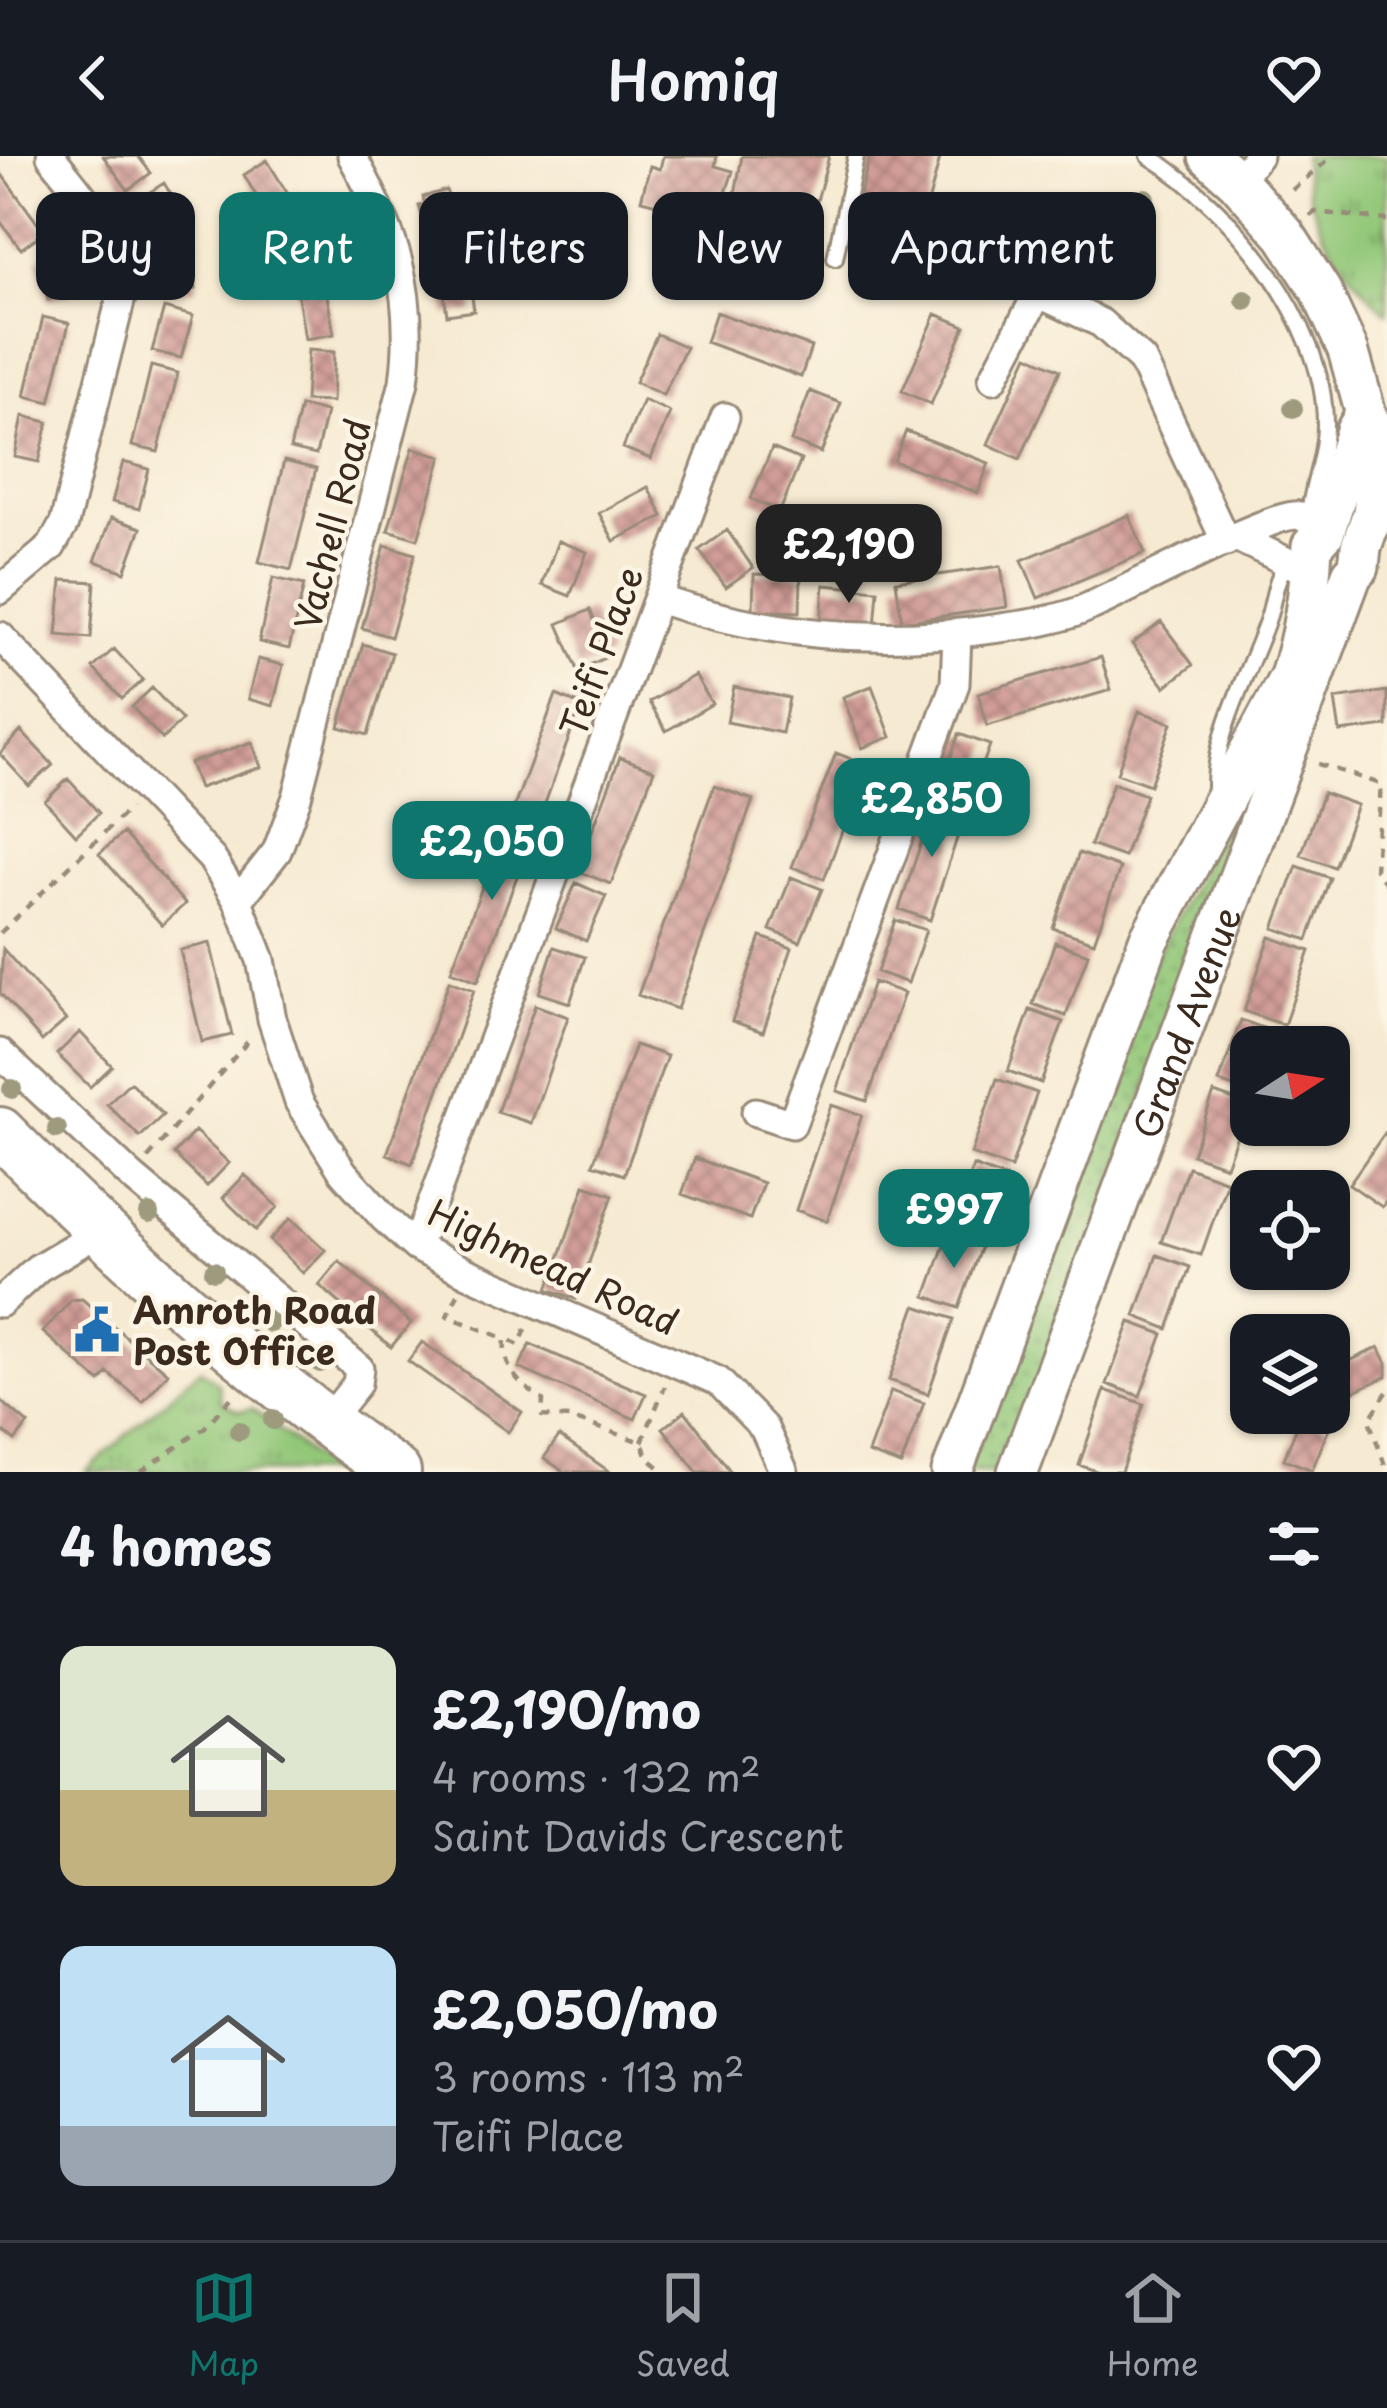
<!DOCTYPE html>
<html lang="en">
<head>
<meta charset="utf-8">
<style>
	:root { --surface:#171b24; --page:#20242c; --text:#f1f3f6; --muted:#9ea1a6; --line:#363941; --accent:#0f766e }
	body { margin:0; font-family:"Playpen Sans",sans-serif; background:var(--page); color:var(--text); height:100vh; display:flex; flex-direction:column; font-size:45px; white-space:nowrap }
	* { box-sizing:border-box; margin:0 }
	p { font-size:39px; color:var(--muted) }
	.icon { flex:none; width:66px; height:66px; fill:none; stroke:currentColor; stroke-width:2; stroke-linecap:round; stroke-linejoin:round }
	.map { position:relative; height:1316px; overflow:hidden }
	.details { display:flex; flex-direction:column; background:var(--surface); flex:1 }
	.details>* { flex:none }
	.guide { position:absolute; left:36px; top:36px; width:1317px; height:108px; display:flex; gap:24px }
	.needle { width:78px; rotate:78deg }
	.buttons { position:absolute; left:1230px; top:870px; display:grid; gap:24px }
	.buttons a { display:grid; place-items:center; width:120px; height:120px; border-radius:24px; background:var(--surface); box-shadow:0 3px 9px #0004; font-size:60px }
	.price { position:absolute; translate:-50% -102px; padding:0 27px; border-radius:24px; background:var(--accent); color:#fff; font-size:39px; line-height:78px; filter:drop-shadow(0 3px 6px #0008) }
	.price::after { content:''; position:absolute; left:50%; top:72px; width:36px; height:27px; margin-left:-18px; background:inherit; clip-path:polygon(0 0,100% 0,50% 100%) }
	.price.on { background:#222; color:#fff }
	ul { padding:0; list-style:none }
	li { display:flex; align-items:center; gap:36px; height:300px; padding:0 60px }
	li span { display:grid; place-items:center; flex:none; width:336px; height:240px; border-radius:24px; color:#555 }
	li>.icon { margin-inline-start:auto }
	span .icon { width:144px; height:144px; fill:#fffc; stroke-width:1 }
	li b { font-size:51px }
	h2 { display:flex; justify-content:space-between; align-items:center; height:144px; padding:0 60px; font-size:51px }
	.chip { padding:0 42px; border-radius:24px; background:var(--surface); box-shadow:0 3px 9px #0004; font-size:42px; line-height:108px }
	.chip.on { background:var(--accent); color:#fff }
	header { display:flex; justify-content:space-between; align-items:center; height:156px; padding:0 60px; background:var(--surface); font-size:54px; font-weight:600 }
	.menu { display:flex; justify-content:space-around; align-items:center; height:168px; border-top:3px solid var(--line); background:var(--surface); font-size:33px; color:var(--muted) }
	.menu a { display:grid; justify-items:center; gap:6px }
	.menu .on { color:var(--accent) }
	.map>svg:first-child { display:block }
	.grass { fill:url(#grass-dots); stroke:#66784b; stroke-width:3 }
	.park { fill:url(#park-tufts); stroke:#66784b; stroke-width:3 }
	.building { fill:url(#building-cross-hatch) }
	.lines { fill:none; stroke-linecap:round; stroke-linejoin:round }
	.lane-casing { stroke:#988a78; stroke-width:20 }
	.street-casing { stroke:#988a78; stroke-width:33 }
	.secondary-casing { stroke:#988a78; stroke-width:45 }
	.highway-casing { stroke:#988a78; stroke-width:54 }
	.path { stroke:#988a78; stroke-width:4.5; stroke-dasharray:9 9; stroke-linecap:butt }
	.lane { stroke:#fff; stroke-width:14 }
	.street { stroke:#fff; stroke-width:27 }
	.secondary { stroke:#fff; stroke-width:39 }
	.highway { stroke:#fff; stroke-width:48 }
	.tree { fill:#9d9a7e }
	.labels { text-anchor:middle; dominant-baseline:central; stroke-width:9; stroke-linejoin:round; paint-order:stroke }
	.street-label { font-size:36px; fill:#3b2a1e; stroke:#fcf5e5 }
	.poi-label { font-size:36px; font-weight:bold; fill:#3b2a1e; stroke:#fcf5e5; text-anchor:start }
</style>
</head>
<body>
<header><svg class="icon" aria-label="back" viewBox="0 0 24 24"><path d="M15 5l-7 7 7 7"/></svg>Homiq<svg class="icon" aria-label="heart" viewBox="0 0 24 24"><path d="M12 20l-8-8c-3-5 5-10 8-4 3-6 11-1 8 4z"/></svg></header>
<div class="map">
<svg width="1387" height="1316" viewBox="0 0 1387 1316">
	<defs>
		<pattern id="grass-dots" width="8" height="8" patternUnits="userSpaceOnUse" patternTransform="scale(3)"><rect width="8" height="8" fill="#92c778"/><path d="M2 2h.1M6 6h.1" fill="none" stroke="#78a262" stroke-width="1.8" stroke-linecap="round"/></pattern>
		<pattern id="park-tufts" width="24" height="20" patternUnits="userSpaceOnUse" patternTransform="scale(3)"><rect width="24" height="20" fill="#92c778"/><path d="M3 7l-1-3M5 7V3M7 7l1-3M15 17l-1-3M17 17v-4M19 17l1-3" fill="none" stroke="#78a262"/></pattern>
		<pattern id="building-cross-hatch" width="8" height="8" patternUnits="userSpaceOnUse" patternTransform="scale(3)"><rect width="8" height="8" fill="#d19d97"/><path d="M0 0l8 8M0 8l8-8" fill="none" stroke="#ab807b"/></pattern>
	</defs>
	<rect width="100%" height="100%" fill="#fcf5e5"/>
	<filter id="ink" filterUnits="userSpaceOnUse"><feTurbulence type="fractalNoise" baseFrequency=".00833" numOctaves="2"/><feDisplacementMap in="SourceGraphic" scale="24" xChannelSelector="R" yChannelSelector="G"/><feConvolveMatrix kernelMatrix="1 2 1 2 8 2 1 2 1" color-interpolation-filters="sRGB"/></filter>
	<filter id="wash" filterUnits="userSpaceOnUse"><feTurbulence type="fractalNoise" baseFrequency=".004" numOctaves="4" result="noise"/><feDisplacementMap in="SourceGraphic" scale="48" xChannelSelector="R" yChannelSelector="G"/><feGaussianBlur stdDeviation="2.7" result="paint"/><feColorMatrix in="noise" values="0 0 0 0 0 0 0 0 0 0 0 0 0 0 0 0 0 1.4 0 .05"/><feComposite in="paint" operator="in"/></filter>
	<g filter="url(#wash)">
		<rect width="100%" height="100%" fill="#f6ead2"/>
		<path class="grass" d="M1288 546 1006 1316H964L1146 819Z"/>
		<path class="park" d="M1303 0H1387V157C1343 115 1305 64 1303 0Z
			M200 1213 218 1227 221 1244C232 1252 238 1259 252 1252L331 1316H86Z"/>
		<g id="blocks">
			<path class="building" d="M103 0H138L151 17 128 34Z
				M663 0H717L715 10 733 15 717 65 692 59 690 69 674 65 677 53 641 44 650 10 660 13Z
				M742 0H829L804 93 728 76Z
				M870 0 940 2 919 82 853 64Z
				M267 4 289 40 265 55 244 19Z
				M0 16 44 76 21 93 0 65Z
				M164 27 187 65 162 80 139 43Z
				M446 34 466 94 443 102 441 95 434 97 419 50 425 48 423 41Z
				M298 57 317 96 291 108 272 69Z
				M193 92 196 133 168 135 166 94Z
				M66 96 77 136 48 144 38 103Z
				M468 111 474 155 447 159 441 115Z
				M323 118 334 178 305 183 295 122Z
				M164 152 193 160 181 202 152 195Z
				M716 156 811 191 801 221 706 186Z
				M936 158 965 170 931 248 902 235Z
				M43 161 69 167 50 246 25 240Z
				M657 178 686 191 663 239 635 226Z
				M308 194 334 196 332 246 305 245Z
				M1028 199 1060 214 1020 303 988 288Z
				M151 210 178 217 158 296 132 290Z
				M810 235 841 247 821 297 791 285Z
				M643 244 670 256 651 303 623 292Z
				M300 250 326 256 316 299 290 293Z
				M23 260 48 266 39 306 15 301Z
				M906 275 989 307 978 337 894 305Z
				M413 292 442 300 418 383 388 374Z
				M772 292 801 304 780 355 751 343Z
				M284 305 316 313 291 414 259 406Z
				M123 306 149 313 139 353 112 346Z
				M648 331 663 360 614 385 599 357Z
				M1129 359 1145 397 1038 442 1022 404Z
				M111 362 141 372 125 416 95 405Z
				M727 374 753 412 726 431 699 394Z
				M558 385 587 396 570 440 542 429Z
				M385 389 415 398 391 481 362 472Z
				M1001 410 1007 451 902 466 896 425Z
				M754 418 801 420 800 456 753 454Z
				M273 422 304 429 289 493 259 486Z
				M62 424 95 426 91 482 57 479Z
				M824 429 878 434 875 471 821 467Z
				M590 454 609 500 578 514 558 468Z
				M1161 466 1193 509 1165 531 1132 488Z
				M363 488 392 497 368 579 339 571Z
				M114 493 143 524 122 543 93 512Z
				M1101 501 1111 534 987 570 978 537Z
				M258 503 283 509 273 550 248 543Z
				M695 519 712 548 666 575 649 546Z
				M872 530 891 581 862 592 843 541Z
				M734 531 789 542 782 577 727 566Z
				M152 532 182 564 162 583 132 551Z
				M1387 535V570L1340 576 1335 543Z
				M556 539 581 549 537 669 511 659Z
				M1139 555 1172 567 1150 629 1117 617Z
				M21 575 53 609 29 630 0 598Z
				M959 578 990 589 970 644 940 633Z
				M252 586 261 611 199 632 190 607Z
				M836 597 867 609 824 723 792 711Z
				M620 601 654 614 611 728 577 715Z
				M68 623 99 657 76 679 45 645Z
				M1113 627 1146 639 1124 701 1090 689Z
				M714 630 753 644 677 853 638 839Z
				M1323 637 1357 649 1334 711 1301 699Z
				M935 645 966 655 930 764 899 753Z
				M505 669 532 680 478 825 451 815Z
				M123 677 185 748 162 769 99 698Z
				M1079 697 1120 712 1094 786 1053 772Z
				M1297 710 1330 722 1308 784 1274 772Z
				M791 721 822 733 800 786 770 774Z
				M576 727 606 740 586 785 556 772Z
				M895 764 926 774 908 827 877 816Z
				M761 781 792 792 763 876 732 865Z
				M1270 781 1310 795 1284 869 1244 855Z
				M1055 786 1088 798 1066 860 1033 848Z
				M210 787 232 879 202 886 180 794Z
				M554 791 585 801 570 847 539 837Z
				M3 793 66 864 42 885 0 837Z
				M449 825 474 834 412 1008 387 998Z
				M873 826 904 837 867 945 837 935Z
				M535 849 568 861 531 967 497 956Z
				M1030 854 1063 866 1041 927 1008 915Z
				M1241 864 1274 876 1269 891H1251V937L1219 926Z
				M80 876 112 910 90 931 57 898Z
				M635 889 667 900 624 1019 593 1008Z
				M997 923 1037 937 1011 1012 971 998Z
				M130 926 163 959 140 981 107 948Z
				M1214 937 1248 949 1226 1010 1192 998Z
				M831 949 862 959 827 1065 796 1054Z
				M1387 974V1044L1382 1051 1349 1028Z
				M195 975 229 1007 207 1030 174 998Z
				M695 1002 763 1027 750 1063 682 1038Z
				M973 1010 1006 1022 984 1084 951 1072Z
				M1188 1011 1227 1025 1201 1099 1161 1086Z
				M245 1019 278 1051 256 1074 223 1042Z
				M585 1029 613 1039 576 1143 548 1133Z
				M291 1062 325 1094 303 1117 270 1084Z
				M948 1078 981 1090 959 1152 926 1140Z
				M1157 1099 1190 1111 1168 1173 1135 1160Z
				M339 1105 411 1167 391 1191 319 1129Z
				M82 1143 168 1217 143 1246 108 1217 100 1226 43 1176 71 1144Z
				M916 1150 954 1163 928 1238 889 1224Z
				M1130 1166 1163 1178 1140 1240 1107 1228Z
				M422 1186 522 1256 508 1276 408 1205Z
				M530 1188 646 1238 635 1263 519 1212Z
				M1379 1191 1387 1207V1220L1329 1247V1215Z
				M1105 1234 1144 1248 1121 1316H1099L1079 1309Z
				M891 1235 924 1247 901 1309 868 1297Z
				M0 1244 28 1268 15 1285 0 1273Z
				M685 1255 731 1316H697L663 1272Z
				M1301 1260 1329 1272 1312 1314 1284 1303Z
				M559 1280 610 1316H564L544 1302Z"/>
		</g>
	</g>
	<g filter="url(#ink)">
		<use href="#blocks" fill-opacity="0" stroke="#988a78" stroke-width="3"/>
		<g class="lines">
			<g class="lane-casing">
				<path id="lane" d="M1149 0C1232 52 1325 165 1325 268 1325 302 1310 333 1308 367
					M835 102 856 0
					M1215 633C1214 574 1251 514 1269 459 1275 438 1275 423 1288 405"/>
			</g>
			<g class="street-casing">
				<path id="street" d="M1237 25 1258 0
					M996 109 1038 137
					M993 223 1038 137 1101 167 1142 204 1226 386
					M1238 382 1298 411 1314 409
					M0 434 51 391 64 368 123 134C119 77 84 44 51 0
					M658 443C767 480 879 489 993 473 1025 469 1062 464 1091 450 1124 436 1277 353 1301 360 1309 363 1317 372 1324 377
					M0 480 212 703 238 745 261 804 272 863 299 946 343 1016 384 1062 416 1091 468 1117 718 1225 764 1272 784 1316
					M238 745 277 695 297 641 404 226C416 136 395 78 352 0
					M0 897 132 1021 359 1212 357 1228 325 1268
					M756 956 792 968 955 528 957 478
					M416 1091 725 261
					M0 1147 38 1112 82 1086 95 1071"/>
			</g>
			<g class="secondary-casing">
				<g id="secondary">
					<path d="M952 1316 1149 784 1290 520C1304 477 1310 434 1312 390L1324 377 1356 275 1366 258"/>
					<path id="s1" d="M1018 1316 1352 418 1359 411 1361 391 1373 357 1379 296 1377 279 1366 258 1348 194 1321 135 1285 79 1237 25 1209 0"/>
				</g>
			</g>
			<g class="highway-casing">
				<path id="highway" d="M0 976C123 1100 252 1217 396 1316"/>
			</g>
			<path class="path" d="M1292 34 1333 0
				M1310 60 1315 56 1387 64
				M1318 608 1381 628 1375 713 1387 729
				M0 777 130 652
				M148 1002 250 883
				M458 1138 447 1160 504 1182
				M526 1173 519 1189 505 1182C502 1213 519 1228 543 1244L542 1260 569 1262 642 1286 649 1303 665 1316
				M1387 1236 1369 1264 1387 1315
				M642 1286 665 1230
				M141 1316 204 1272 233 1240"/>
			<use href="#lane" class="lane"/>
			<use href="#street" class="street"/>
			<use href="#secondary" class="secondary"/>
			<use href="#highway" class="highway"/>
		</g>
		<g class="tree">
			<circle cx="1145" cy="42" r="10"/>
			<circle cx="1245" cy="144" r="10"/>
			<circle cx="1293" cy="252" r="10"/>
			<circle cx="12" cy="933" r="10"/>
			<circle cx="57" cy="973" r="10"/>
			<circle cx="149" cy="1058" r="10"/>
			<circle cx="214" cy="1115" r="10"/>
			<circle cx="270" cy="1167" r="10"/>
			<circle cx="320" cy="1207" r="10"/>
			<circle cx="273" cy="1264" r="10"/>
			<circle cx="239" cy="1275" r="10"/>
		</g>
	</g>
	<defs>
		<g id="civic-bare" transform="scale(3.6)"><path d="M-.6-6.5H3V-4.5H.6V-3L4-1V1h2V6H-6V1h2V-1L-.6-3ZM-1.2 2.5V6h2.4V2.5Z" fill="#1f6fb2" stroke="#fcf5e5" stroke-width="2.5" paint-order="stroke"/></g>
	</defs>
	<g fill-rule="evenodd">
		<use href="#civic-bare" x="97" y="1174"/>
	</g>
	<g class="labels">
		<g class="street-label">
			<text transform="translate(331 368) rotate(-76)">Vachell Road</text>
			<text transform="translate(600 495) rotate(-70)">Teifi Place</text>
			<text stroke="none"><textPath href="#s1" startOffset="480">Grand Avenue</textPath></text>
			<text transform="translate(554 1110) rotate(25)">Highmead Road</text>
		</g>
		<g class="poi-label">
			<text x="133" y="1153">Amroth Road<tspan x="133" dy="41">Post Office</tspan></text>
		</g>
	</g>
</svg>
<div class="buttons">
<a><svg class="needle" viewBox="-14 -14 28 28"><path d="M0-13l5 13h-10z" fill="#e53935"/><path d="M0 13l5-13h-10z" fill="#9ea1a6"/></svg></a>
<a><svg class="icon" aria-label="locate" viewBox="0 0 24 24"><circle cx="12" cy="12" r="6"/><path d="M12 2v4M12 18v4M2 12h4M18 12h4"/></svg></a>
<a><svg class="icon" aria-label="layers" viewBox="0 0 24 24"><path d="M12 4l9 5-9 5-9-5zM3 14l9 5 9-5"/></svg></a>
</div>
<b class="price on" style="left:849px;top:450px">£2,190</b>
<b class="price" style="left:932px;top:704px">£2,850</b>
<b class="price" style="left:492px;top:747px">£2,050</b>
<b class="price" style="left:954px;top:1115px">£997</b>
<div class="guide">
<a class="chip">Buy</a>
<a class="chip on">Rent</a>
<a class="chip">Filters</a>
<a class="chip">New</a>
<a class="chip">Apartment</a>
</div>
</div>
<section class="details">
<h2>4 homes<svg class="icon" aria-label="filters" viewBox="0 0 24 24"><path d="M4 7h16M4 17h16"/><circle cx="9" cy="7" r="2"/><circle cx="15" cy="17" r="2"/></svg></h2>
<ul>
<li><span style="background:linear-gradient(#dfe7d0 60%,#c2b280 0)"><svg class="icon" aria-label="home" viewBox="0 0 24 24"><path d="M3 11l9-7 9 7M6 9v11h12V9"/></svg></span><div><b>£2,190/mo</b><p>4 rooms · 132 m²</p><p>Saint Davids Crescent</p></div><svg class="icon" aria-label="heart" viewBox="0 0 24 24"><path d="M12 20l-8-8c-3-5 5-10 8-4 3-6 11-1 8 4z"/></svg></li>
<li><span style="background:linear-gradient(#bfe0f5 75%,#9aa5b1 0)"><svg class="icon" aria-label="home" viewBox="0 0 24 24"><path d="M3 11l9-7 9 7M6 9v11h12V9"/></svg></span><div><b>£2,050/mo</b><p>3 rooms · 113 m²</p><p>Teifi Place</p></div><svg class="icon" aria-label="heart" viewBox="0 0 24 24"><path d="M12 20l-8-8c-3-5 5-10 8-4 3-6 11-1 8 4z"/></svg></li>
</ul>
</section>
<nav class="menu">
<a class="on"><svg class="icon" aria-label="map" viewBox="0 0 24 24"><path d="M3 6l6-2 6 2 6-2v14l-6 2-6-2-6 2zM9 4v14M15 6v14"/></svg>Map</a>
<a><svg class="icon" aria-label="saved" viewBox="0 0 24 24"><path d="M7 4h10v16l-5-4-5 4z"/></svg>Saved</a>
<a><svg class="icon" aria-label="home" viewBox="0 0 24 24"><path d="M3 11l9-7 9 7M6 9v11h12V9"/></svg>Home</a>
</nav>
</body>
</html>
